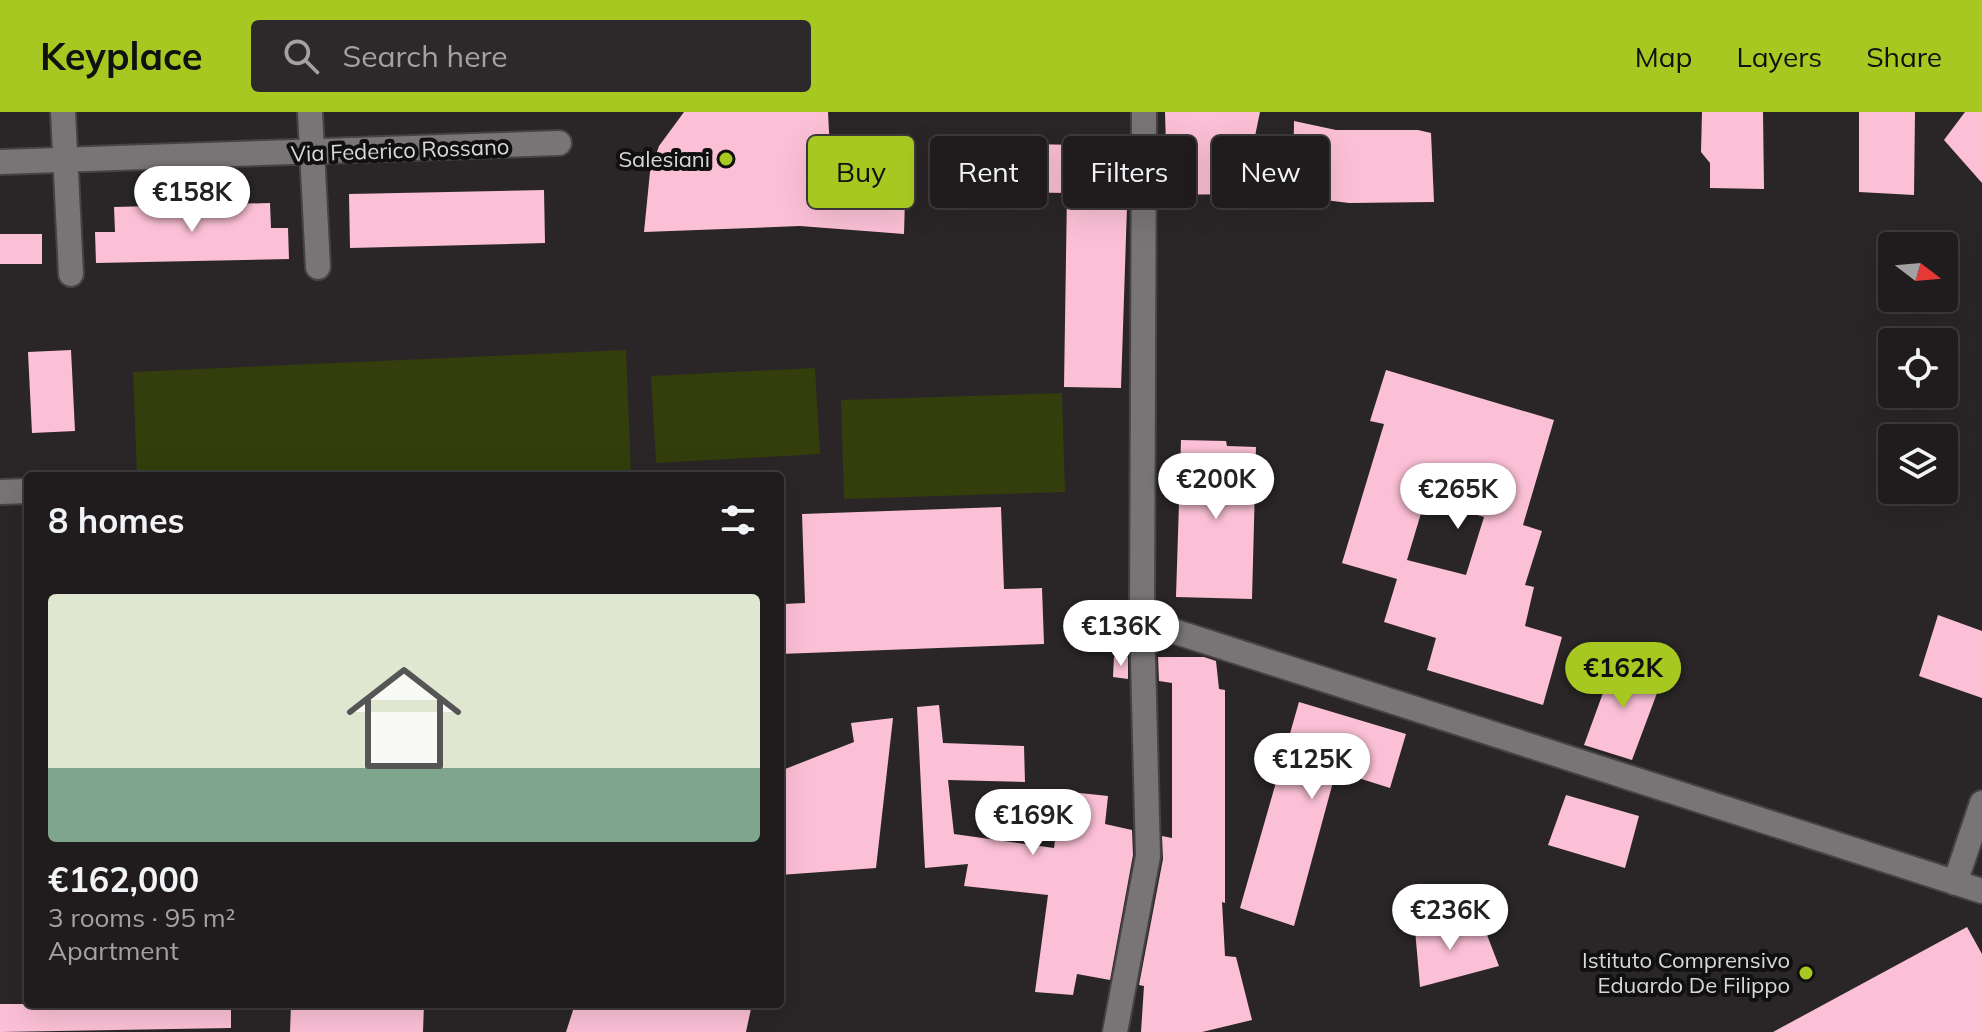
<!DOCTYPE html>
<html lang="en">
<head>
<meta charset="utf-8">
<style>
	:root { --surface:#201c1d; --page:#2d292a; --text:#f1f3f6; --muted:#a2a1a4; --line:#3d3a3b; --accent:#a6c821 }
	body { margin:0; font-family:Mulish,sans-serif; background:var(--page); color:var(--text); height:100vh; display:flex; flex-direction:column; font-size:30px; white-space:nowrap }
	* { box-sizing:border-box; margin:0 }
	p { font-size:26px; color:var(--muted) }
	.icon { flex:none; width:44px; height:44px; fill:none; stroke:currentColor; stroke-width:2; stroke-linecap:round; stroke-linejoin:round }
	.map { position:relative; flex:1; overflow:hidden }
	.drawer { position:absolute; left:24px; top:360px; width:760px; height:536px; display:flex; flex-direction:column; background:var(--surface); border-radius:8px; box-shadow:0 8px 32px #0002,0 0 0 2px var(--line) }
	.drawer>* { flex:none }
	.banner { position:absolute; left:808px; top:24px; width:760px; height:72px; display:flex; gap:16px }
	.needle { width:52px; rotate:106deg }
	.controls { position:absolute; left:1878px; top:120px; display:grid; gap:16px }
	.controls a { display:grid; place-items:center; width:80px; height:80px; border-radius:8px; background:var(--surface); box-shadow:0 8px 32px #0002,0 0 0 2px var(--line); font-size:40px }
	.price { position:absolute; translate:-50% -68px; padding:0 18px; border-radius:28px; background:#fff; color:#222; font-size:26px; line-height:52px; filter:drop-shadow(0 2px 4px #0008) }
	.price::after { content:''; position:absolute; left:50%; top:48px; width:24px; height:18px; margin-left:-12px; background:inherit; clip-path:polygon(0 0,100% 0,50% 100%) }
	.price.current { background:var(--accent); color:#111 }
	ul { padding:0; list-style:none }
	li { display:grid; align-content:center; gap:16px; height:424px; padding:0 24px }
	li+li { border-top:2px solid var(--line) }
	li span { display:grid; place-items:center; height:248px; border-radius:8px; color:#555 }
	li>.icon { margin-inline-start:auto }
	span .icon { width:144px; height:144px; fill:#fffc; stroke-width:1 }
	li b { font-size:34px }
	h2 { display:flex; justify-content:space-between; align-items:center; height:96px; padding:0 24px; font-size:34px }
	.tag { padding:0 28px; border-radius:8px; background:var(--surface); box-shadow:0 8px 32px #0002,0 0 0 2px var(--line); font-size:28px; line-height:72px }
	.tag.current { background:var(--accent); color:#111 }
	header { display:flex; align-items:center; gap:48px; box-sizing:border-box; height:112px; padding:0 40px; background:var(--accent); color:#111 }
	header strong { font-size:38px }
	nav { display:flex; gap:44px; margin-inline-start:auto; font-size:28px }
	.search { width:560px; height:72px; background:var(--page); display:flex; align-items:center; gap:20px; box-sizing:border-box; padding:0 28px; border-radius:8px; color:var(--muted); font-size:30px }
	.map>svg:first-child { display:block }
	.green { fill:#333e0c }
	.building { fill:#fcc0d6; fill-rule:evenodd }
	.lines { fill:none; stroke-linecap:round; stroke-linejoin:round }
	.minor-casing { stroke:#464344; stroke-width:28 }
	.minor { stroke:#797576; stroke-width:24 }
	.poi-dot { fill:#a6c821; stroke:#111010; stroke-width:3 }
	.labels { text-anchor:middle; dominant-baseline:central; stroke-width:8; stroke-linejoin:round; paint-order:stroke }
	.street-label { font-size:22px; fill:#d9d7d8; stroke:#111010 }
	.poi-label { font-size:22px; fill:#d9d7d8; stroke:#111010; text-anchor:end }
</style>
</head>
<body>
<header>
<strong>Keyplace</strong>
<div class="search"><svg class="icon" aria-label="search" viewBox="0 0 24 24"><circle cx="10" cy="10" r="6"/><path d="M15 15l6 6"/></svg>Search here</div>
<nav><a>Map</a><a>Layers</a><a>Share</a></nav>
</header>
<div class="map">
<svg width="1982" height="920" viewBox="0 0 1982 920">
	<rect width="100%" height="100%" fill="#2a2627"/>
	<path class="green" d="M626 238 631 364H137L133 260Z
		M815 256 820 342 656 351 651 264Z
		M1062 281 1065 380 844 387 841 288Z"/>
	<path class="building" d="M684 0H828L832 77 905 86 904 122 800 114 644 120 650 60 659 34Z
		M1165 0H1260L1243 82 1159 83V35H1166Z
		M1702 0H1763L1764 77 1710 76V51L1701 40Z
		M1859 0H1915L1914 83 1859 80Z
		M1965 0H1982V71L1944 28Z
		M1294 9 1336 18H1418L1431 21 1434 90 1349 91 1293 84Z
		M935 30 1129 34 1121 276 1064 275 1067 81 934 79Z
		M544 78 545 131 350 136 349 82Z
		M270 91 271 116H288L289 147 96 151 95 120H115L114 95Z
		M0 122H42V152H0Z
		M71 238 75 319 32 321 28 240Z
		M1386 258 1554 308 1523 413 1542 419 1525 473 1534 475 1525 514 1562 525 1543 593 1427 558 1436 526 1384 510 1397 467 1342 451 1384 312 1370 309ZM1425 388 1484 405 1466 463 1407 448Z
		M1181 328 1226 329 1227 334 1256 335 1252 487 1176 485Z
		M1001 395 1004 477 1042 476 1044 532 780 542 783 492 805 491 802 402Z
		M1938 503 1982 519V586L1919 564Z
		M1114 545H1128V567L1113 565Z
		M1158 545H1204L1216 549 1219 577 1225 578V791L1222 790 1225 844 1236 845 1252 908 1202 920H1141L1144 874 1139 873 1163 747 1162 724 1172 726V571L1159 569Z
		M1615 548 1663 565 1632 648 1584 633Z
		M1299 590 1406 622 1390 676 1336 659 1294 814 1240 796Z
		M939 593 943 631 1024 634 1025 670 948 668 954 722 1054 736 1061 679 1108 684 1105 712 1132 718 1133 743 1110 868 1077 862 1073 883 1035 880 1048 783 964 774 968 752 925 756 917 595Z
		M893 606 876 756 780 763V659L854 630 851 611Z
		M1566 683 1639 704 1625 756 1548 733Z
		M1414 806 1487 823 1499 854 1420 875Z
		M1967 815 1982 842V920H1773Z
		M0 892H231V916L0 920Z
		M291 892H424L423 920H290Z
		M575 892H752L746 920H566Z"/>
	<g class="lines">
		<g class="minor-casing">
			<path id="minor" d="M63 0 71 162
				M310 0 318 155
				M0 50 559 31
				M0 380 28 379
				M1142 509 1982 779
				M1955 771 1982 691
				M1115 920 1148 744 1142 509 1144 0"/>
		</g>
		<use href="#minor" class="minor"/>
	</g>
	<g class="poi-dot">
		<circle cx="726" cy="47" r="8"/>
		<circle cx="1806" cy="861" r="8"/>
	</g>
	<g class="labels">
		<g class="street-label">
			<text transform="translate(400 38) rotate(-2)">Via Federico Rossano</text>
		</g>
		<g class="poi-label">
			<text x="710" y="47">Salesiani</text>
			<text x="1790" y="848">Istituto Comprensivo<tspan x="1790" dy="25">Eduardo De Filippo</tspan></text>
		</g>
	</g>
</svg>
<div class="controls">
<a><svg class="needle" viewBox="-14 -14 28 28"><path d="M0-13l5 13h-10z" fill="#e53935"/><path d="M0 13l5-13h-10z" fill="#a2a1a4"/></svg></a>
<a><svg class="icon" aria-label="locate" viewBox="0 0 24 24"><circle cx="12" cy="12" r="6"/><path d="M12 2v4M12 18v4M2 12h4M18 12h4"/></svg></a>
<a><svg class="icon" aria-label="layers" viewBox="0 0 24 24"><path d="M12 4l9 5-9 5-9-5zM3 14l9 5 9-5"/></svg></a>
</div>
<b class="price" style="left:192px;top:122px">€158K</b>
<b class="price" style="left:1216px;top:409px">€200K</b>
<b class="price" style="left:1458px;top:419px">€265K</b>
<b class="price" style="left:1121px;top:556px">€136K</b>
<b class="price current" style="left:1623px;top:598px">€162K</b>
<b class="price" style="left:1312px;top:689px">€125K</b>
<b class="price" style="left:1033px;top:745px">€169K</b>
<b class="price" style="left:1450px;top:840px">€236K</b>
<div class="banner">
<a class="tag current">Buy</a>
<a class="tag">Rent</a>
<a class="tag">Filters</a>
<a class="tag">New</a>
</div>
<section class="drawer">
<h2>8 homes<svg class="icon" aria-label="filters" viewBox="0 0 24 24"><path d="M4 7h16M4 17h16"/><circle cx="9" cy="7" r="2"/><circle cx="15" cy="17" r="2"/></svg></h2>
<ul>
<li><span style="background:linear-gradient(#dfe7d0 70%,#7fa58c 0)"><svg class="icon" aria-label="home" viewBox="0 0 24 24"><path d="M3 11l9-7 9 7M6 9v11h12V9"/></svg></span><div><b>€162,000</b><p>3 rooms · 95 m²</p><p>Apartment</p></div></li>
</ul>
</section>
</div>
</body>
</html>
